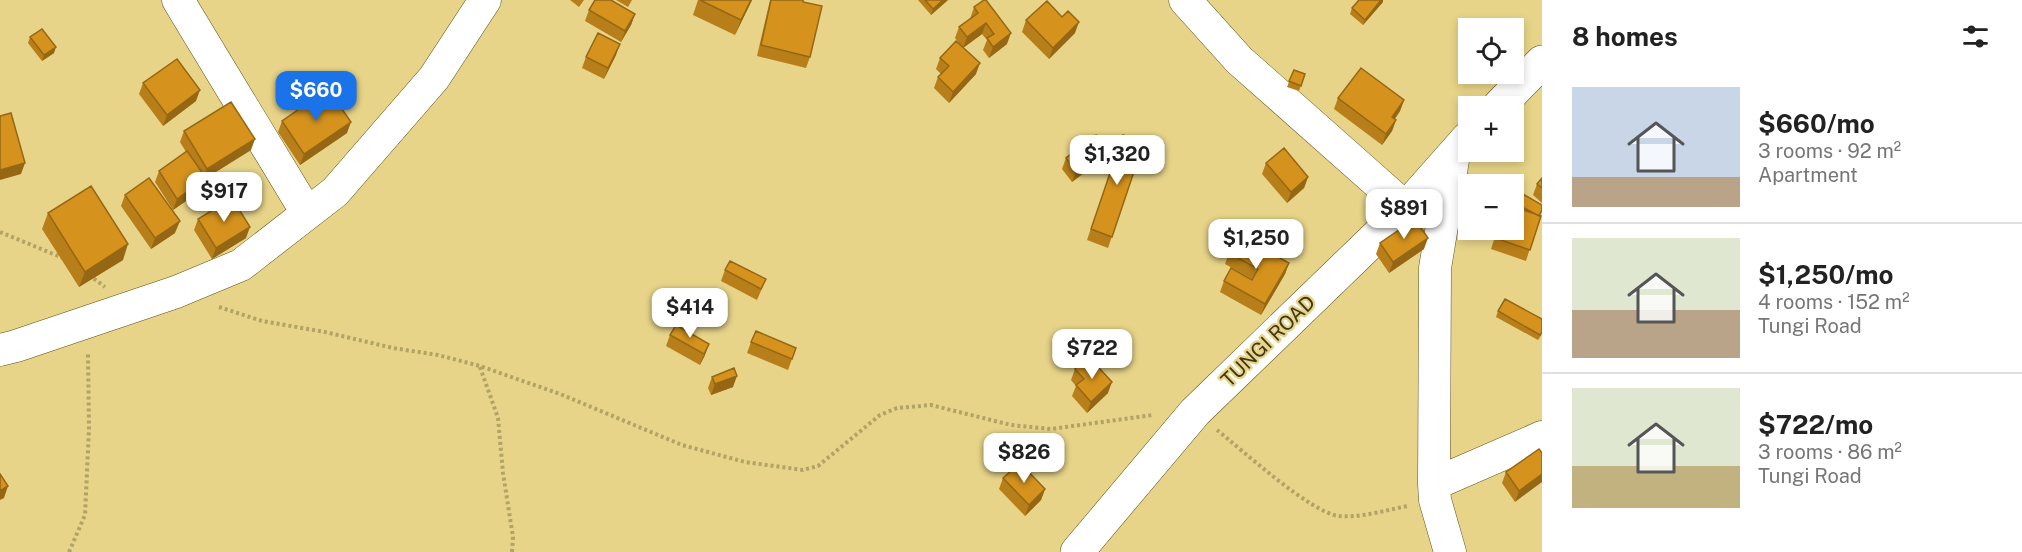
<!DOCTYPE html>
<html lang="en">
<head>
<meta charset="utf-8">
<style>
	:root { --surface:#fff; --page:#f2f2f2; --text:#222; --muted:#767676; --line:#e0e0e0; --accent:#1a73e8 }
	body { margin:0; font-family:"Public Sans",sans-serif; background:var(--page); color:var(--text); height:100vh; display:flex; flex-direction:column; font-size:22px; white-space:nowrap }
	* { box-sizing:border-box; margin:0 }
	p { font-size:20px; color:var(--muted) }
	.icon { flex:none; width:33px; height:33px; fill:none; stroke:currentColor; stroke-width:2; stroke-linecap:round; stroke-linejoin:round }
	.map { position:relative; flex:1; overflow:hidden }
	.side { display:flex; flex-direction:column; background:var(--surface); width:480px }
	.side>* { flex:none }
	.tools { position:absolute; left:1458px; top:18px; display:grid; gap:12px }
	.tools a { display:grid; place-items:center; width:66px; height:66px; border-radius:0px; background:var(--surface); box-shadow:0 3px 9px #0003; font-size:30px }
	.price { position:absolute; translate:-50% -51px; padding:0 14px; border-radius:12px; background:#fff; color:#222; font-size:20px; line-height:39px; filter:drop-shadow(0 2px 3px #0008) }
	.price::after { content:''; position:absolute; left:50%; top:36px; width:18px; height:14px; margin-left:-9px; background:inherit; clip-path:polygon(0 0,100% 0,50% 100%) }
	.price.selected { background:var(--accent); color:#fff }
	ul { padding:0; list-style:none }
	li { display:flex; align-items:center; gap:18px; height:150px; padding:0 30px }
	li+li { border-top:2px solid var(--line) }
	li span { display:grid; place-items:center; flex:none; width:168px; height:120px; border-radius:0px; color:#555 }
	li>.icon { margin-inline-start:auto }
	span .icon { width:72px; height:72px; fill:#fffc; stroke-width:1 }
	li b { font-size:26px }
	h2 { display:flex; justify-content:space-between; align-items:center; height:72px; padding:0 30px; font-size:26px }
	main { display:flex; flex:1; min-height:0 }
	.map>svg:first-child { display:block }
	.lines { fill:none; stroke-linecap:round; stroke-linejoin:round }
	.minor-casing { stroke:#5e5015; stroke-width:33 }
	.major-casing { stroke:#5e5015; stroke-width:34 }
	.path { stroke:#b1a265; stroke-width:4; stroke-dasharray:3 3; stroke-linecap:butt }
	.minor { stroke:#fff; stroke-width:32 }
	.major { stroke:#fff; stroke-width:33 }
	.wall { fill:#b77e19 }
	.shaded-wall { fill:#956714 }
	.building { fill:#d5931d; stroke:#956714; stroke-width:1.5 }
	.labels { text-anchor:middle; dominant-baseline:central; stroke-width:4.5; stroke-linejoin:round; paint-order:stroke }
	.street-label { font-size:20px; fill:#3e3617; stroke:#e7d489 }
</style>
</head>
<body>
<main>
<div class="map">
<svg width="1542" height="552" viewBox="0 0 1542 552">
	<rect width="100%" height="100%" fill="#e7d489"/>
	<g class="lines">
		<g class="minor-casing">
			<path id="minor" d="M178 0 307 213
				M1185 0 1239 60 1406 208
				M0 350 16 346 176 292 241 265 335 192 434 78 485 0
				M1434 484 1542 437
				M1450 552 1435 500 1434 484 1435 268 1454 154"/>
		</g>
		<g class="major-casing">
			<path id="major" d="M1499 106 1542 62
				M1077 552 1195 412 1406 208 1468 138"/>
		</g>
		<path class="path" d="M0 232 63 258
			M89 275 105 287
			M219 307 262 321 325 332 393 348 438 355 480 366 560 394 682 445 745 462 803 470 818 466 880 415 897 408 931 405 1011 425 1051 429 1153 415
			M480 367 498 418 503 473 513 537 512 552
			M1217 430C1242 450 1311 513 1339 516 1362 518 1385 510 1408 506
			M69 552 85 515 89 429 88 353"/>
		<use href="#minor" class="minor"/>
		<use href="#major" class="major"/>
	</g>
	<path class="wall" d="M570 0H584L579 7Z
		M616 0H632L628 7Z
		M698 0H752L735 35 693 15Z
		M770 0H803L810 57 806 68 757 56Z
		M918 0H948L931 15Z
		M1383 2 1363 25 1350 14 1352 8Z
		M974 7 1007 44 989 58 983 50 987 40 982 34 963 48 976 74 949 103 934 88 938 77 941 74 936 69 940 58 960 45 955 38 959 27 970 19Z
		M589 10 635 14 631 25 621 42 585 21Z
		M1026 20 1075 33 1049 59 1022 32Z
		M30 37 54 53 42 61 28 43Z
		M616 55 604 79 582 68 586 57Z
		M1294 70 1305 74 1299 91 1287 87Z
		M143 83 196 101 163 126 139 94Z
		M1338 98 1404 100 1400 111 1395 119 1396 120 1392 131 1382 145 1334 109Z
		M282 121 347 133 300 165 278 132Z
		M184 131 251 150 206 178 202 190 173 210 155 182 159 171 186 152 180 142Z
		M1123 135 1144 142 1108 248 1087 240Z
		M1066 158 1102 159 1072 182 1062 169Z
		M1266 163 1308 177 1304 188 1287 203 1262 174Z
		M1542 178V203L1533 195 1537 184Z
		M125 195 175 233 151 249 121 206Z
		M1517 204 1540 216 1526 261 1491 249 1497 230 1516 208Z
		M48 213 123 260 79 287 42 229Z
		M198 219 246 238 212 259 194 230Z
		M1380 243 1424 249 1389 273 1376 254Z
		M1229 253 1289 263 1285 274 1261 315 1220 292 1224 281 1252 280V279L1225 264Z
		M725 270 766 279 757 300 721 281Z
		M1498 311 1542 334 1538 340 1496 317Z
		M670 335 705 355 700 365 666 346Z
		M751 342 792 359 788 370 747 353Z
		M1075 369 1108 393 1087 413 1072 396 1076 386 1071 380Z
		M712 377 733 387 711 395 708 388Z
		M1539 449 1515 502 1502 483 1506 472Z
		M1003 478 1045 489 1041 500 1025 516 999 489Z"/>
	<path class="shaded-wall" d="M751 0H752L735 35 741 20Z
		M943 0H948L931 15 933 9Z
		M1381 0H1383V2L1363 25 1365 20Z
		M635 14 631 25 621 42 625 31Z
		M1079 22 1075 33 1049 59 1053 48Z
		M986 23 982 34 963 48 967 37Z
		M1011 33 1007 44 989 58 993 47Z
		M620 44 616 55 604 79 608 68Z
		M56 47 54 53 42 61 44 55Z
		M980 63 976 74 949 103 953 92Z
		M200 90 196 101 163 126 167 115Z
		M1404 100 1400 111 1388 128 1392 117Z
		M1396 120 1392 131 1382 145 1386 134Z
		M351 122 347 133 300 165 304 154Z
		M255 139 251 150 203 180 207 169Z
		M1106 148 1102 159 1072 182 1076 171Z
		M25 163 21 174 0 180V170Z
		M1308 177 1304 188 1287 203 1291 192Z
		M206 178 202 190 173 210 177 199Z
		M180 221 175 233 151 249 155 238Z
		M250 227 246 238 212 259 216 248Z
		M1428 238 1424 249 1389 273 1393 262Z
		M128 244 123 260 79 287 85 272Z
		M1289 263 1285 274 1261 315 1265 304Z
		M709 344 705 355 700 365 704 354Z
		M737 376 733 387 711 395 715 384Z
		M1112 382 1108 393 1087 413 1091 402Z
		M1542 474V482L1515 502 1519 491Z
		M8 486 4 498 0 500V491Z
		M1045 489 1041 500 1025 516 1029 505Z"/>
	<path class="building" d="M595 0H611L635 14 625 31 589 10Z
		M700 0H751L741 20Z
		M771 0H803V2L822 6 810 57 761 45Z
		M925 0H943L933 9Z
		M984 0H986L1011 33 993 47 987 38 994 34 986 23 967 37 959 27 978 13 974 7Z
		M1359 0H1381L1365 20 1352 8Z
		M1047 1 1062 17 1068 11 1079 22 1053 48 1026 20Z
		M42 29 56 47 44 55 30 37Z
		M598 33 620 44 608 68 586 57Z
		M956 41 980 63 953 92 938 77 949 66 940 58Z
		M177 59 200 90 167 115 143 83Z
		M1361 68 1404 100 1392 117 1396 120 1386 134 1338 98Z
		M1294 70 1305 74 1301 86 1289 81Z
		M328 89 351 122 304 154 282 121Z
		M231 102 255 139 207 169 184 131Z
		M11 113 25 163 0 170V116Z
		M1096 135 1106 148 1076 171 1066 158Z
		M1123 135 1144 142 1112 237 1091 229Z
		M1284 148 1308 177 1291 192 1266 163Z
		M187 151 206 178 177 199 159 171Z
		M149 178 180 221 155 238 125 195Z
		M1542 178V188L1537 184Z
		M91 186 128 244 85 272 48 213Z
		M1523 194 1542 205V210L1539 216 1517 204Z
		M232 198 250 227 216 248 198 219Z
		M1514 207 1541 216 1530 250 1495 238 1497 230H1514Z
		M1415 219 1428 238 1393 262 1380 243Z
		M1239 235 1289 263 1265 304 1224 281 1231 268 1252 280 1258 269 1229 253Z
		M730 261 766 279 761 289 725 270Z
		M1505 299 1542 319V332L1540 335 1498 311Z
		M676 325 709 344 704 354 670 335Z
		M756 331 796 348 792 359 751 342Z
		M1089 357 1112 382 1091 402 1076 385 1084 379 1075 369Z
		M734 368 737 376 715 384 712 377Z
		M1539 449 1542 453V474L1519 491 1506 472Z
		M1020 463 1045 489 1029 505 1003 478Z
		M0 474 8 486 0 491Z"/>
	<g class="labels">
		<g class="street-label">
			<text transform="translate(1268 341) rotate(-44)">TUNGI ROAD</text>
		</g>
	</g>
</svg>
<div class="tools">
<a><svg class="icon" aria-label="locate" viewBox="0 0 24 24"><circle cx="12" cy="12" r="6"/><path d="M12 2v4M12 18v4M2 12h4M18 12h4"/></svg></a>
<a>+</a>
<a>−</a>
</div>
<b class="price selected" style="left:316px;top:122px">$660</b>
<b class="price" style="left:1117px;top:186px">$1,320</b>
<b class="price" style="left:224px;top:223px">$917</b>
<b class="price" style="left:1404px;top:240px">$891</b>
<b class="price" style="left:1256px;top:270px">$1,250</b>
<b class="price" style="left:690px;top:339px">$414</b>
<b class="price" style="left:1092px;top:380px">$722</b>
<b class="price" style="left:1024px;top:484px">$826</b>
</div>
<section class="side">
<h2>8 homes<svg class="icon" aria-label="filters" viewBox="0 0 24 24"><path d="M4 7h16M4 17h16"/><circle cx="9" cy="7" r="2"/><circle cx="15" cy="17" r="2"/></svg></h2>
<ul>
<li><span style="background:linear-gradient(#c9d6e8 75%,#b9a48a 0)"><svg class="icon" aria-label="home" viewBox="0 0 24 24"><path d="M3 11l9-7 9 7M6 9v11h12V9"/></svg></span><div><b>$660/mo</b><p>3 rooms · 92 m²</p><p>Apartment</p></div></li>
<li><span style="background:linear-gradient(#dfe7d0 60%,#b9a48a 0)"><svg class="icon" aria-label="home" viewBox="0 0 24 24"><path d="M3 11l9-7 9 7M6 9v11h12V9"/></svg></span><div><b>$1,250/mo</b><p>4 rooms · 152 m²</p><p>Tungi Road</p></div></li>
<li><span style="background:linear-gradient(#dfe7d0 65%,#c2b280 0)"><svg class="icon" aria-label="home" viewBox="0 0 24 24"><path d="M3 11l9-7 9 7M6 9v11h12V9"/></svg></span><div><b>$722/mo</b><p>3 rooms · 86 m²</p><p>Tungi Road</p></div></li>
</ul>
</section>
</main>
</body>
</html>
